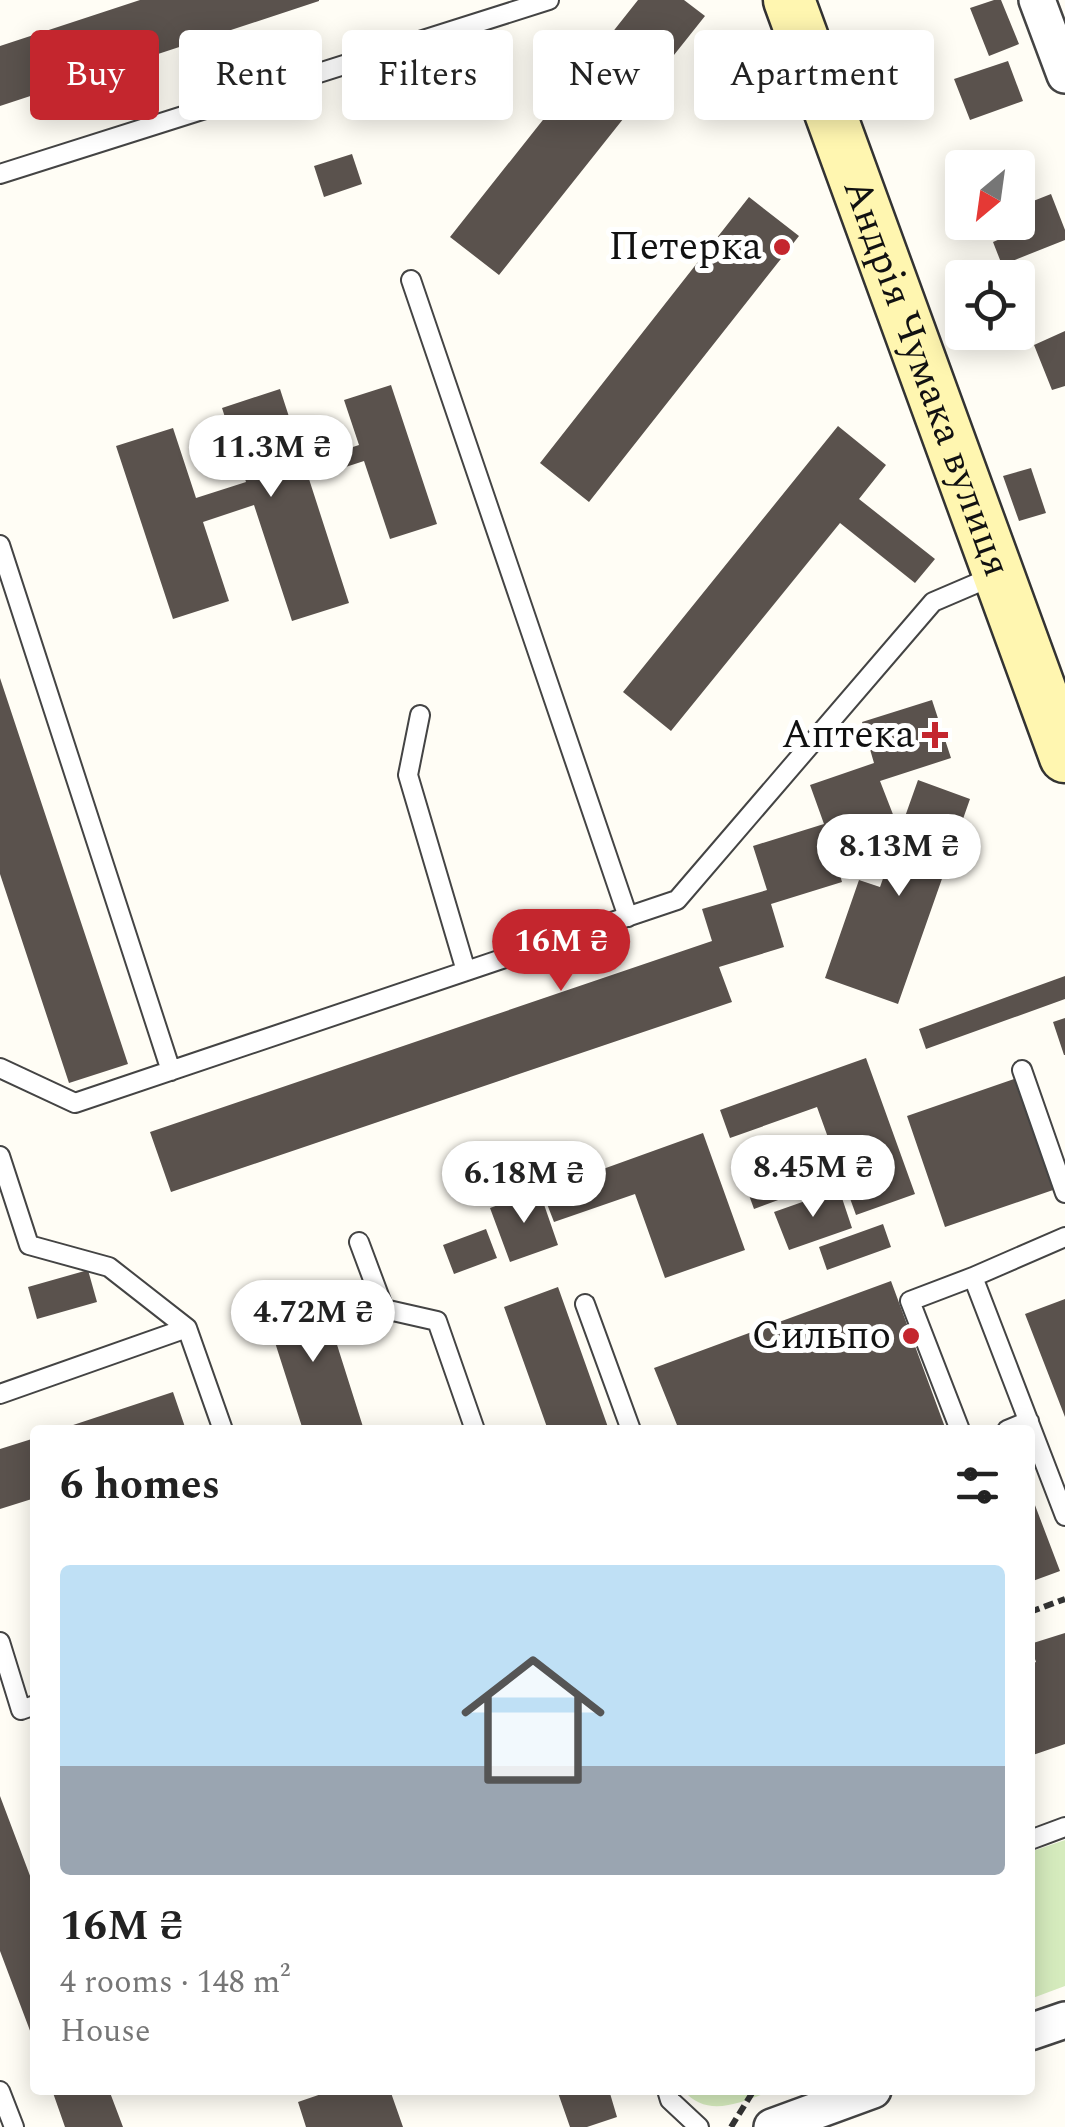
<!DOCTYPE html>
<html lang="en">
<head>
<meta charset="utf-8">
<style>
	:root { --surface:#fff; --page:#f6f6f6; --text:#222; --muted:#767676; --accent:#c4262e }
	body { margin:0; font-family:Spectral,serif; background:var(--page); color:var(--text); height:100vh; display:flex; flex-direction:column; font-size:38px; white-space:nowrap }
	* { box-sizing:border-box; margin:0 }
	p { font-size:32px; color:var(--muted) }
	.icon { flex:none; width:55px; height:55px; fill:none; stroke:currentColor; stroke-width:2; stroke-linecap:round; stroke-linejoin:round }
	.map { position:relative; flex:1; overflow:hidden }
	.panel { position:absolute; left:30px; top:1425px; width:1005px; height:670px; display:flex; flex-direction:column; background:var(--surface); border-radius:10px; box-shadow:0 5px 25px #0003 }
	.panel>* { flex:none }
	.top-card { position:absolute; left:30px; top:30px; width:1005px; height:90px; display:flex; gap:20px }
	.needle { width:65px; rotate:209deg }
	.buttons { position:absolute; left:945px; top:150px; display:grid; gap:20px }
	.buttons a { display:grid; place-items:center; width:90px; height:90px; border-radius:10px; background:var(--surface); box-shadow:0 5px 25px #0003; font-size:50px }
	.price { position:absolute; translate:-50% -85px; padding:0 22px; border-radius:35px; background:#fff; color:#222; font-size:32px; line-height:65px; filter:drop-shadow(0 2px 5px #0008) }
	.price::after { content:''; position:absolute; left:50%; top:60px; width:30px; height:22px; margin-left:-15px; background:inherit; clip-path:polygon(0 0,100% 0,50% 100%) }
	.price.current { background:var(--accent); color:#fff }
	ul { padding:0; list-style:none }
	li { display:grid; align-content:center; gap:20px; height:530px; padding:0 30px }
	li span { display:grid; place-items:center; height:310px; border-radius:10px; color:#555 }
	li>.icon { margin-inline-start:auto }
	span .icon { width:180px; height:180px; fill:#fffc; stroke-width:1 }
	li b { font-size:42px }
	h2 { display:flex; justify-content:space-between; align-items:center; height:120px; padding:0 30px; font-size:42px }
	.tag { padding:0 35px; border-radius:10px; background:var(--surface); box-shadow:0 5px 25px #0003; font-size:35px; line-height:90px }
	.tag.current { background:var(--accent); color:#fff }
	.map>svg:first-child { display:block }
	.green { fill:#d5ebbd }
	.building { fill:#5a524d }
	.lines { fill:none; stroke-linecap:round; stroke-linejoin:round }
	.lane-casing { stroke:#444; stroke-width:22 }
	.street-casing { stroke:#444; stroke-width:40 }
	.secondary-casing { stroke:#333; stroke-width:55 }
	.path { stroke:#333; stroke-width:6; stroke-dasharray:10 5; stroke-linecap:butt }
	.lane { stroke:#fff; stroke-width:18 }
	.street { stroke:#fff; stroke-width:35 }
	.secondary { stroke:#fff6b0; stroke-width:50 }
	.poi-dot { fill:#c4262e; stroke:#fff; stroke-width:4 }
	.labels { text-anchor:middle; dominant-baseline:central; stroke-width:10; stroke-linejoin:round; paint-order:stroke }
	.poi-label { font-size:40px; fill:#111; stroke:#fff; text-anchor:end }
	.street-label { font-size:40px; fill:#111; stroke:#fff }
</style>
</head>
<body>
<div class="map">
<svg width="1065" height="2127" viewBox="0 0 1065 2127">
	<rect width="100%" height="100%" fill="#fffdf5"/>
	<path class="green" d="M1065 1840V1986L1030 1999V1852Z
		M683 2090H774C743 2101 708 2120 683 2090Z"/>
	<path class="building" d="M140 0H319V1L0 106V46Z
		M638 0H684L705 16 499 275 450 237Z
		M994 0H1001L1019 44 989 56 970 8Z
		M1008 61 1023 101 970 120 954 79Z
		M352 154 362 184 324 197 314 166Z
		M1051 194 1065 230V240L1002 265 993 242 1023 229 1018 207Z
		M749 197 799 236 589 502 540 463Z
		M987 222H1011L1013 227 991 235Z
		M1065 331V386L1052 390 1034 345Z
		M391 385 437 524 390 539 364 461 309 479 349 603 292 621 254 505 203 522 229 601 173 619 116 446 173 428 196 498 246 482 222 408 280 389 304 463 359 445 344 400Z
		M838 426 886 465 859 499 935 559 915 583 840 523 671 731 623 692Z
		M1031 468 1046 513 1019 521 1003 476Z
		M0 678 128 1064 69 1083 0 874Z
		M932 700 951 758 880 781 894 817 830 840 842 882 771 904 784 947 719 967 732 1002 171 1192 150 1132 712 941 702 909 767 890 753 846 824 824 810 785 874 763 862 722Z
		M918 780 970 799 898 1004 825 978 859 880 880 887Z
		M1065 976V999L926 1049 919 1029Z
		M1065 1018V1055H1064L1053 1022Z
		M866 1058 915 1194 856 1215 817 1107 730 1138 720 1110Z
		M1017 1078 1056 1189 945 1227 907 1116Z
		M703 1133 745 1250 665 1278 635 1194 554 1222 542 1191Z
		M780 1146 797 1193 754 1209 737 1162Z
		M839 1189 852 1228 789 1250 774 1212Z
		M539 1190 558 1245 510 1262 490 1208Z
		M883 1224 891 1247 827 1270 819 1247Z
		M486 1229 497 1258 454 1274 443 1245Z
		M88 1270 97 1302 37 1319 28 1287Z
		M891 1281 946 1430H679L654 1368Z
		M558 1287 609 1430H548L504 1307Z
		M320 1291 364 1430H303L264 1308Z
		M1065 1299V1417L1025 1314Z
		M173 1392 186 1430H61V1429Z
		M35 1438V1498L0 1509V1449Z
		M1030 1492 1060 1571 1030 1582Z
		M1065 1633V1744L1030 1756V1664L1036 1662 1030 1644Z
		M0 1796 35 1889V2044L0 1951Z
		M52 2090H109L123 2127H65Z
		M333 2090H390L403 2127H306L298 2102Z
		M557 2090H609L617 2117 587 2127H570Z"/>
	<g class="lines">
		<g class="lane-casing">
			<path id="lane" d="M0 174 549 0
				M411 280 628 917
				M0 545 171 1071
				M420 715 408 775 466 971
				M0 1068 75 1103 677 900 933 602 996 575
				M1022 1070 1065 1193
				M0 1156 29 1245 109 1267 187 1328 223 1430
				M359 1242 384 1309 437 1321 475 1430
				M973 1277 1065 1237
				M585 1304 631 1430
				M0 1394 187 1328
				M960 1430 910 1301 973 1277 1065 1516
				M1007 1430 1029 1421
				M0 1642 21 1710 35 1705
				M1030 1840 1065 1827
				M667 2090 670 2100 699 2127
				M0 2091 14 2127"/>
		</g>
		<g class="street-casing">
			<path id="street" d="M1037 0 1065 75
				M1030 2032 1065 2020
				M772 2127 873 2090"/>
		</g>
		<g class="secondary-casing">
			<g id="secondary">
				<path id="s1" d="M789 0 1065 757"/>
			</g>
		</g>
		<path class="path" d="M1030 1612 1065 1599
			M731 2127 754 2090"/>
		<use href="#lane" class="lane"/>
		<use href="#street" class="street"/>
		<use href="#secondary" class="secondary"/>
	</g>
	<g class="poi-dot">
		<circle cx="782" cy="247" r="10"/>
		<path d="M930 720h10v10h10v10h-10v10h-10v-10h-10v-10h10z"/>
		<circle cx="911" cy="1336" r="10"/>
	</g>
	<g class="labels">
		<g class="poi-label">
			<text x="762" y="247">Петерка</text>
			<text x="915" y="735">Аптека</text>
			<text x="891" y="1336">Сильпо</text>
		</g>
		<g class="street-label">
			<text stroke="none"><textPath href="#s1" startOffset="402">Андрія Чумака вулиця</textPath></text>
		</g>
	</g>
</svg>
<div class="buttons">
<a><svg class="needle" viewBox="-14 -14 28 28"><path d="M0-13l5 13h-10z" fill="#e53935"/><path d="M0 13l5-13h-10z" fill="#767676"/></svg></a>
<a><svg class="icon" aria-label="locate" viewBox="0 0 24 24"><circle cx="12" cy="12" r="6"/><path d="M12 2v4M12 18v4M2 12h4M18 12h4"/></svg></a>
</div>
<b class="price" style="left:271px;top:500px">11.3M ₴</b>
<b class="price" style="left:899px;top:899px">8.13M ₴</b>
<b class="price current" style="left:561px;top:994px">16M ₴</b>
<b class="price" style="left:813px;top:1220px">8.45M ₴</b>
<b class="price" style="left:524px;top:1226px">6.18M ₴</b>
<b class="price" style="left:313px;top:1365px">4.72M ₴</b>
<div class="top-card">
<a class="tag current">Buy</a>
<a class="tag">Rent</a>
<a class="tag">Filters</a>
<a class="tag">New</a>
<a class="tag">Apartment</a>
</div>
<section class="panel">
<h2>6 homes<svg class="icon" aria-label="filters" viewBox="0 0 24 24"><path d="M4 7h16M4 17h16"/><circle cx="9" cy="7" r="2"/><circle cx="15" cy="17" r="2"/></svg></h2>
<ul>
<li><span style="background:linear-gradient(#bfe0f5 65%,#9aa5b1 0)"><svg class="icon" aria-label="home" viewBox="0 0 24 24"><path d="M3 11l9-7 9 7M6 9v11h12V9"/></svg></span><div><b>16M ₴</b><p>4 rooms · 148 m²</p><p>House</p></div></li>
</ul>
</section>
</div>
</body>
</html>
